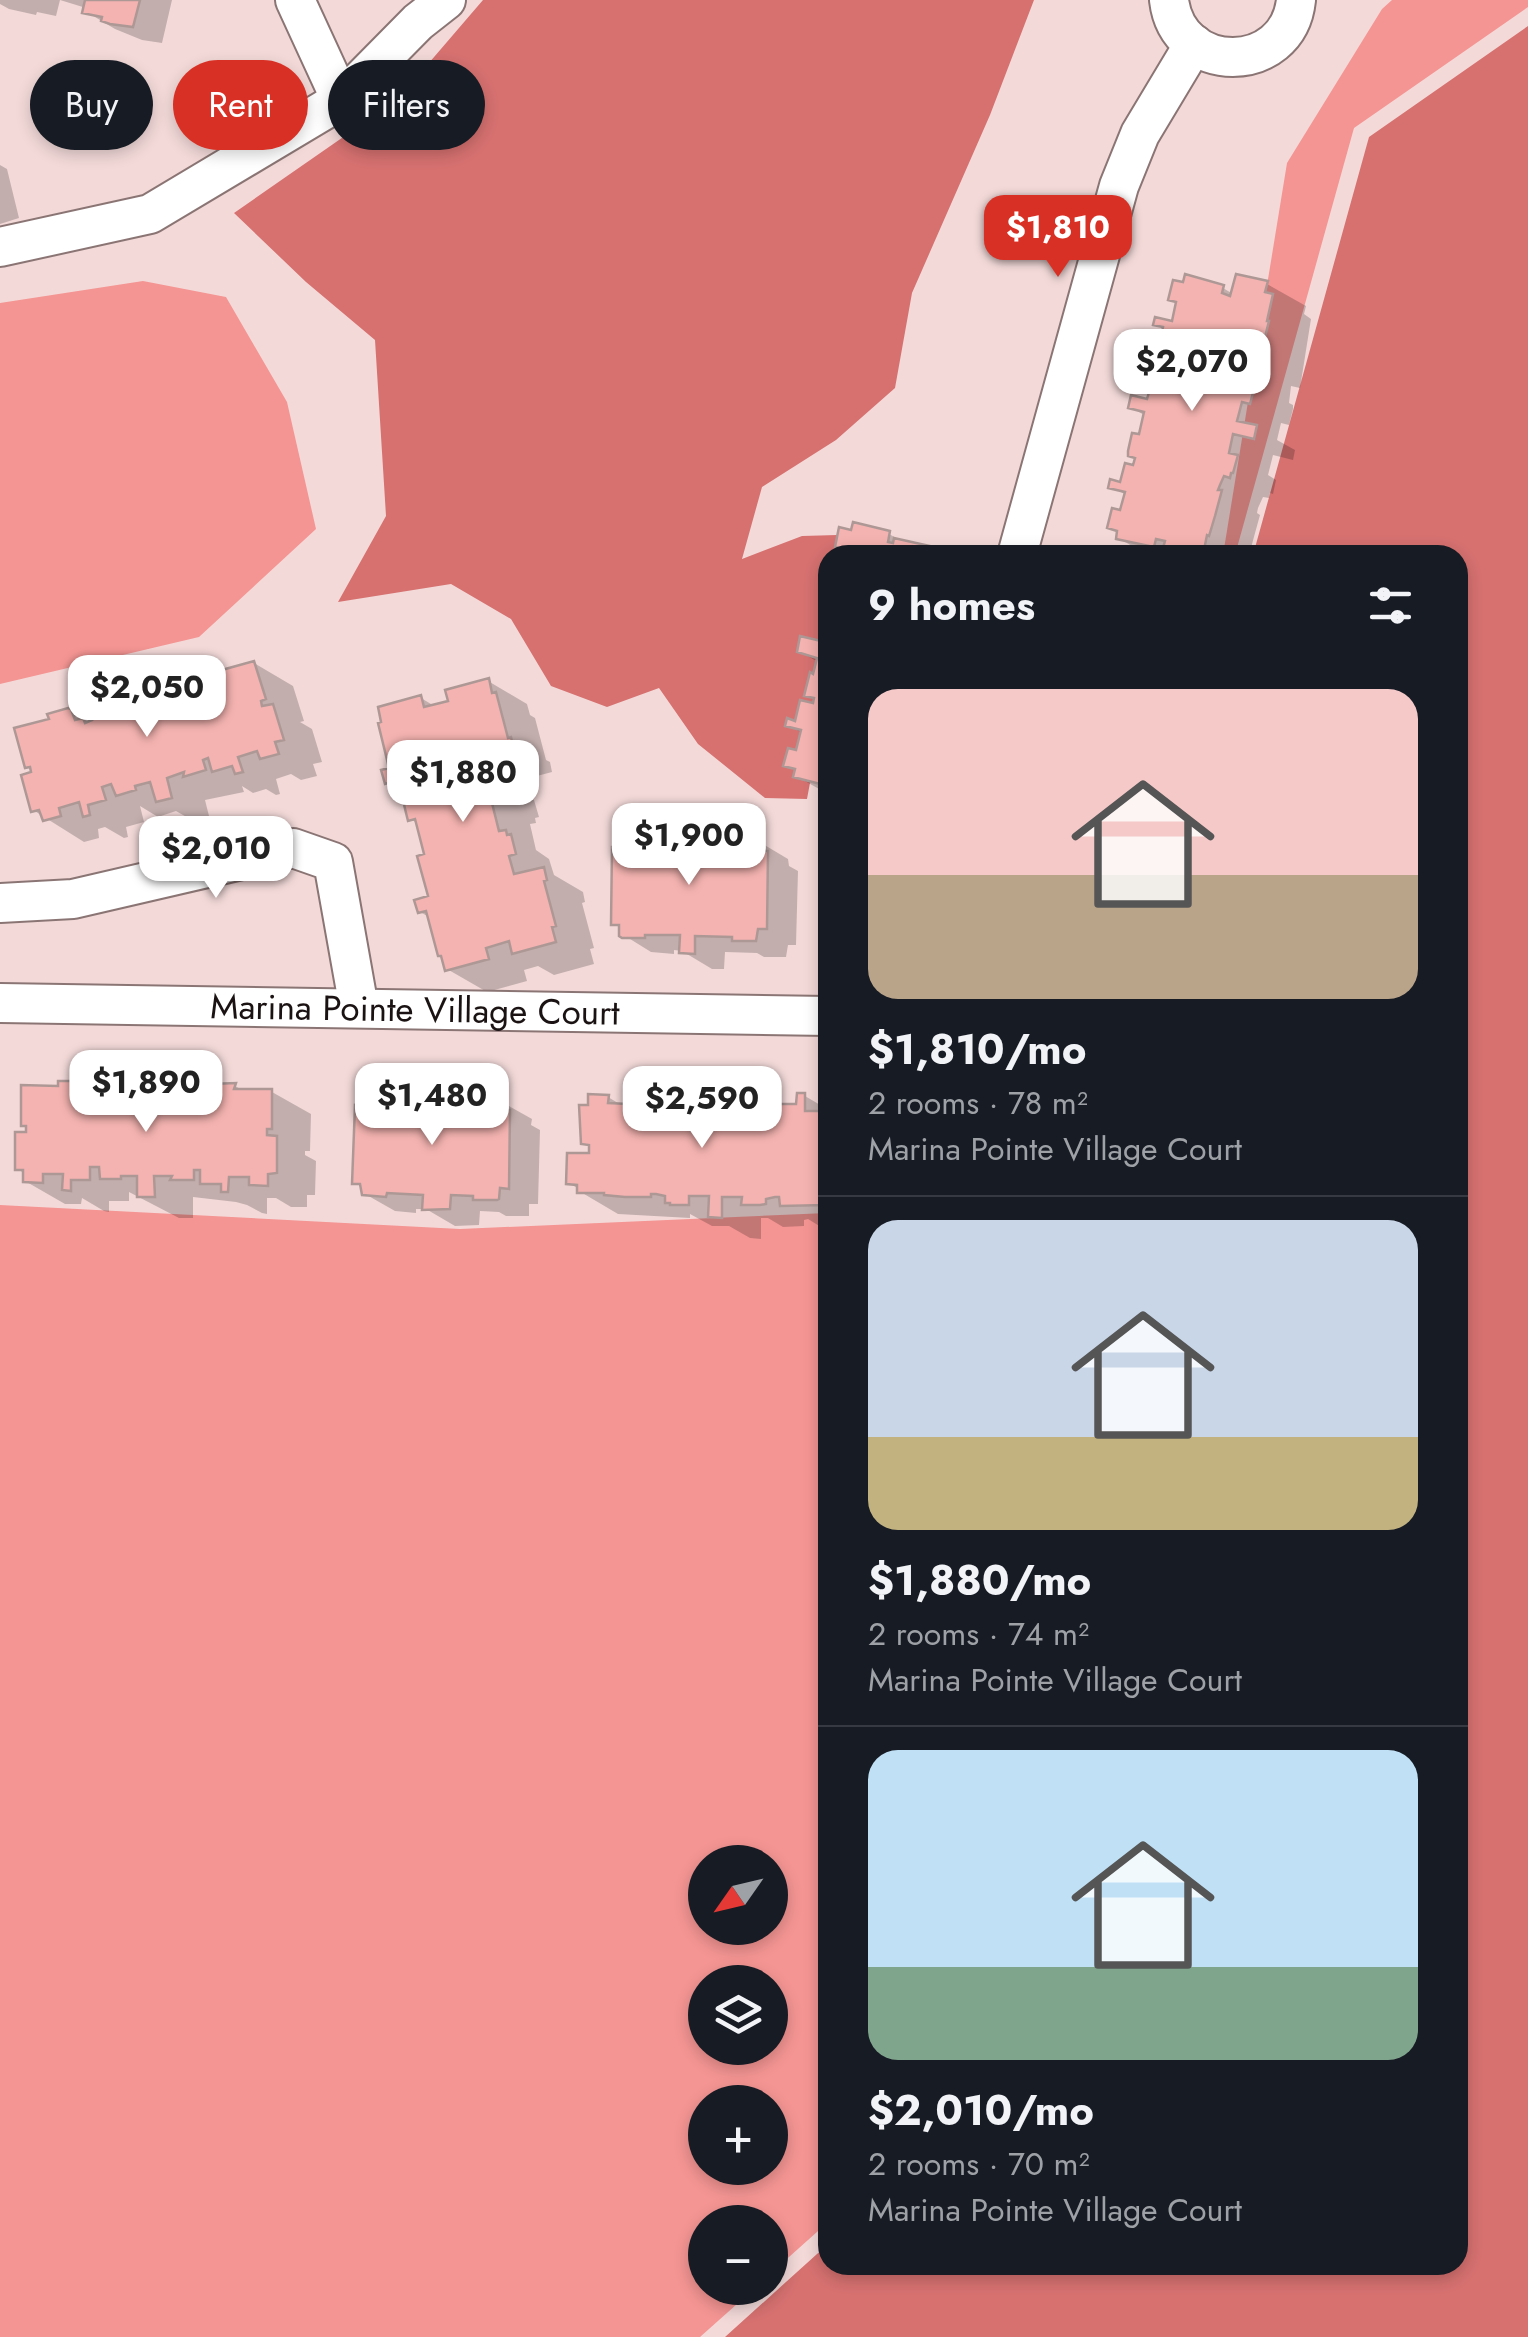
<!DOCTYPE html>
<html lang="en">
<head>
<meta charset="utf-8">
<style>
	:root { --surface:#171b24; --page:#242831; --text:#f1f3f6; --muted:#9ea1a6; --line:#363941; --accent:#d93025 }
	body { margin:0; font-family:Jost,sans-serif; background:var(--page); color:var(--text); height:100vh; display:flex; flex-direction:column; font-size:38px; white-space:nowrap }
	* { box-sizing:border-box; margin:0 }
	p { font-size:32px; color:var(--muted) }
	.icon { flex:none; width:55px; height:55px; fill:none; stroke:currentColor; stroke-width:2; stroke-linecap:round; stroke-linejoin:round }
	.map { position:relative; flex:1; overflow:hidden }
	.panel { position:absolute; left:818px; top:545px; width:650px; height:1730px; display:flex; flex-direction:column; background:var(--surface); border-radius:30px; box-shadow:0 5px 15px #0003 }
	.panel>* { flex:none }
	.guide { position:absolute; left:30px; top:60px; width:638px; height:90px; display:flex; gap:20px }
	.needle { width:65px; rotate:236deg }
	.fabs { position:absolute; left:688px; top:1845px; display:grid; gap:20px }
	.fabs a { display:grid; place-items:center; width:100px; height:100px; border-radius:50%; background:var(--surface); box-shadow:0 5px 15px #0003; font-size:50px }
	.price { position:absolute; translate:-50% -85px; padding:0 22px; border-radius:20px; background:#fff; color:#222; font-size:32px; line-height:65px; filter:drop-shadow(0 2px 5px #0008) }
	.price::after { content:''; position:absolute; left:50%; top:60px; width:30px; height:22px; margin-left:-15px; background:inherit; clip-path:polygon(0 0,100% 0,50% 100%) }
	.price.on { background:var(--accent); color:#fff }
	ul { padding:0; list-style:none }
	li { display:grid; align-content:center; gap:20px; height:530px; padding:0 50px }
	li+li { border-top:2px solid var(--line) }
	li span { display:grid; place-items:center; height:310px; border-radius:30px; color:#555 }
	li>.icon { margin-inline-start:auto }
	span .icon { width:180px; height:180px; fill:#fffc; stroke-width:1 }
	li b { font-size:42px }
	h2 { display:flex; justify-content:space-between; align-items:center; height:120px; padding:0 50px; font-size:42px }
	.chip { padding:0 35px; border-radius:45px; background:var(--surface); box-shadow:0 5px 15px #0003; font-size:35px; line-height:90px }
	.chip.on { background:var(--accent); color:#fff }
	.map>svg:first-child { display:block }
	.green { fill:#f49593; fill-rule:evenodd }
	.water { fill:#d67170 }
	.shadow { fill:#0003 }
	.building { fill:#f4b3b0; stroke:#ae9896; stroke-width:2.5 }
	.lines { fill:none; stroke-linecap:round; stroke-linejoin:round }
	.minor-casing { stroke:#8b7574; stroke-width:42 }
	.minor { stroke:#fff; stroke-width:38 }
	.labels { text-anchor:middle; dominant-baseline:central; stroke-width:10; stroke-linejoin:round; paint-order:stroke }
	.street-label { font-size:35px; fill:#1b1313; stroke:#fff }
</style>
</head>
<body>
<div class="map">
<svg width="1528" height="2337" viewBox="0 0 1528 2337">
	<rect width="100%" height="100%" fill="#f3dad9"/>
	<path class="green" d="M1392 0H1528V7L1354 128 1235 555H1223L1287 163 1382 9Z
		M143 281 226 297 287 402 316 529 199 637 0 684V303Z
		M0 1205 460 1229 827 1213V2223L770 2274V2222H705V2288H755L700 2337H0ZM705 1862H770V1928H705ZM705 1982H770V2048H705ZM705 2102H770V2168H705Z"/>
	<path class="water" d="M483 0H1034L990 115 912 293 895 388 836 440 762 487 742 559 802 536 837 535 846 555H828L827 691 807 799 765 798 698 744 659 688 607 707 551 686 511 619 451 584 338 602 386 516 375 340 306 282 234 213 398 99Z
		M1528 26V2337H725L827 2245 828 2265H1458V555H1253L1369 137Z"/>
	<path class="shadow" d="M0 0H172L162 43 142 40 115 29 85 11 86 8 60 0 56 16 37 12 36 15 9 9 0 4Z
		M0 165 7 169 19 218 0 224Z
		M1267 284 1306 306 1304 314 1311 319 1300 388 1291 386 1289 403 1293 405V409L1289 425 1281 423 1277 440 1295 450 1293 460 1273 455 1268 475 1276 480 1273 494 1270 493 1269 498 1263 497 1258 508 1257 513 1260 515 1249 555H1148L1118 538 1126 495 1111 486 1122 484 1135 468 1146 416 1130 407 1149 402 1155 380 1147 375 1167 358 1170 349 1165 329 1156 324H1174L1223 288 1233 294Z
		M889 534 905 543 933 550 943 555H844Z
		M828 608V794L796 776 797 772 786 765 798 753 802 733 788 725 797 724 815 706 816 700 807 695 818 662 799 651 823 644Z
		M254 663 293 686 304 721 300 722 312 729 322 762 313 764 317 776 301 780 291 774 276 779 280 794 276 795 266 789 253 793 242 786 244 792 205 800 210 820 197 823 176 811 158 817 140 806 144 822 126 827 128 837 124 838 105 827 98 829 99 838 84 842 33 810 34 774 33 770 27 767 52 720 70 711 91 723 95 722 92 712 111 706 116 708 130 704 138 680 159 692 176 687 194 696 218 668 224 672Z
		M488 681 527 704 530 715 535 718 546 760 550 762 552 772 522 780 526 796 534 800 539 817 535 818 536 823 530 824 536 850 549 859 554 875 583 892 585 902 582 903 594 948 590 949 594 964 554 975 538 966 524 970 527 981 487 992 447 969 431 918 420 912 431 898 428 856 419 824 410 819 403 792 387 782 421 698 436 707 451 703Z
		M697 827 726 844 758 841 788 859 789 866 798 871 796 945H788L786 957H764L757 953 725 952 724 969H712L682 951 674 950V954L651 952 622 934V928L613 924 653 842H672Z
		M155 1075 202 1099H213L235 1086 244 1091 272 1092 311 1114 310 1151H305V1155L316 1161 315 1195H307V1207H291L276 1198H267V1214L262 1213 247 1205 236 1202 193 1197V1218H179L129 1192V1201H109V1212L104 1211 82 1198 81 1204H65L25 1181 26 1174 17 1169 28 1135V1128L23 1125 61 1089 79 1084 101 1096V1092L122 1091 129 1095H141Z
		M441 1085 471 1102 498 1100 532 1119 531 1125 540 1130 538 1204H529V1216H506L499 1212 480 1211 479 1225 455 1226 426 1209H416V1213L395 1211 365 1194 364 1187 354 1182 365 1108 389 1097 396 1101 428 1102Z
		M636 1089 665 1105 686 1100 698 1107H712L723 1090 747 1104 770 1101 779 1106H798L805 1096 827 1109 828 1105V1227H821L808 1219 804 1220V1226L783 1227 768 1218H761V1239L750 1238 729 1226H712L690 1214V1218L618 1214 579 1191V1189L569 1183 591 1156 592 1148 583 1143 591 1107 608 1097 623 1106H630Z"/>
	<path class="building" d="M85 0H140L133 27 110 24 101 21 102 17 82 13Z
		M1185 274 1224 285 1222 293 1230 296 1236 274 1268 281 1265 292 1273 294 1267 321H1269L1264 341 1267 342 1261 368 1252 365 1251 379 1254 380 1255 385 1250 404 1242 402 1237 421 1257 425 1254 439 1233 434 1229 453 1238 455 1233 473H1231L1230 478 1224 476 1220 485 1218 490H1222L1215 516 1209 536 1207 535 1203 555H1161L1165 541 1156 539 1154 547 1116 539 1117 531 1107 528 1112 508 1120 510 1125 492 1108 488 1110 479 1120 482 1125 463 1133 465 1135 458 1128 456V451L1132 433 1139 434 1144 412 1128 408 1131 395 1147 399 1153 378 1144 377 1149 356 1152 352 1166 355 1167 348 1159 346 1163 327 1153 325 1155 317 1172 321 1176 302 1168 300 1173 280 1183 282Z
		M853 522 890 531 888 542 893 543 894 538 934 547 932 555H842L843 549 835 547 839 527 851 530Z
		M828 603V786L793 777 795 769 783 766 788 748 796 750 801 730 785 726 787 718 795 721 800 700 813 703 814 698 804 696 810 672 813 674 817 658 797 652 800 636 821 641 825 625 821 624Z
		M254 661 266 699 261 701 262 706 273 704 284 740 275 742 279 754 260 759 257 751 238 757 243 772 235 774 232 766 212 772 208 758 203 760 206 770 183 777 184 772 167 778 172 798 156 802 150 782 135 786 136 790 116 796 111 784 102 787 106 800 88 805 90 815 83 817 79 802 59 808 61 816 43 821 39 810 31 812 21 775 31 772 30 767 25 768 14 728 49 719 47 714 68 708 71 709 75 720 83 718 85 723 92 720 88 710 111 703 110 707 127 702 122 682 138 677 144 697 159 693 158 690 176 685H180L183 695 191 693 189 687 197 685 193 673 218 665V671Z
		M489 678 492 693 496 692 508 738 511 737 514 750 484 758 489 777 495 775 501 795 497 796 498 801 492 803 499 831 506 830 507 835 511 834 516 854 509 856 514 874 544 867 547 880 544 881 556 926 552 927 556 942 512 954 509 941 486 948 489 959 445 971 441 956H438L426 911 418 913 414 900 428 896 417 856 424 854 415 819 408 821 398 780 385 784 381 770 389 768 378 723 381 722 378 707 421 695 424 707 448 701 445 690Z
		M677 825H698V841L734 842V838L759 839 760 851H768L767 929H758L756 941H732V937L695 936V954L679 953 680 935H645V938H622L619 936V925H611L612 847H621L623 835 648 836V839L670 840 671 826Z
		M139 1072H156V1093L190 1090 194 1091V1102H202V1096L210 1097V1084L236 1083 234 1089H272V1129H267V1135L277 1136V1173L268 1174V1186L249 1185V1177H229L228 1192H221V1184H200V1170H194V1180H170L172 1176H154L155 1197H137V1176H121V1179H100L99 1167H90V1180H71V1191L62 1190 63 1174H43V1183L23 1182V1170H15V1132H26V1126H21V1085L58 1086V1081H80L83 1083V1095H92V1100H99V1089H123L121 1093 138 1092Z
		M426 1082H442L441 1099 477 1101 476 1097 499 1098 502 1100V1110H510L509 1189 500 1188 499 1199 497 1200H473V1196L451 1195 450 1209 422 1210 423 1195 387 1193 386 1197 362 1195 360 1184H352L355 1105 363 1106 365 1094H390L389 1098 426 1099Z
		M628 1086H637V1096L656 1097V1106H663L662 1098 668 1099V1097H687V1104H710V1087H723L724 1105H744V1096L770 1098V1112H777V1104H796L797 1093H805V1111H824V1102H828L826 1205 780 1206 779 1197H775L766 1199V1204L760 1205H741L742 1197H722V1218L708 1217 709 1196H689V1205H670V1203H665V1196L656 1194H651V1197H625L604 1195V1193H577V1185L566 1184 567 1153H589V1145L581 1144 579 1105H588V1094L609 1095 608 1103 628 1104Z"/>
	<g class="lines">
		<g class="minor-casing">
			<g id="minor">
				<path d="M295 0 341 100"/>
				<path d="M1169 0C1178 76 1288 76 1296 0"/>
				<path d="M0 247 150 214 341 100 418 22 446 0"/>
				<path d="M1017 555 1119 186 1140 134 1194 44"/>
				<path d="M0 903 73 899 293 848 333 862 359 1008"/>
				<path id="s1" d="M0 1003 828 1016"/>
			</g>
		</g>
		<use href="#minor" class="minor"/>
	</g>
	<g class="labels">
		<g class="street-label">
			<text stroke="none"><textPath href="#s1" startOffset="415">Marina Pointe Village Court</textPath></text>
		</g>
	</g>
</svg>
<div class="fabs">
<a><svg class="needle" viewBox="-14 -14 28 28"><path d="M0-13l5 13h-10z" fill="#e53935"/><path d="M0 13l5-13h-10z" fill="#9ea1a6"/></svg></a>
<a><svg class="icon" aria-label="layers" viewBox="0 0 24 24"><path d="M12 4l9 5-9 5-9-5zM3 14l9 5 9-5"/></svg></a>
<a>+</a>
<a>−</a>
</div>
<b class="price on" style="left:1058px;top:280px">$1,810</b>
<b class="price" style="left:1192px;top:414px">$2,070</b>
<b class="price" style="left:147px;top:740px">$2,050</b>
<b class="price" style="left:463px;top:825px">$1,880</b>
<b class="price" style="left:689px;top:888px">$1,900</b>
<b class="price" style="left:216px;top:901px">$2,010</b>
<b class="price" style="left:146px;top:1135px">$1,890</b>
<b class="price" style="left:432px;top:1148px">$1,480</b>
<b class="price" style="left:702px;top:1151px">$2,590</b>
<div class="guide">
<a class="chip">Buy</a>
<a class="chip on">Rent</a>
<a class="chip">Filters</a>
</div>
<section class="panel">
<h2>9 homes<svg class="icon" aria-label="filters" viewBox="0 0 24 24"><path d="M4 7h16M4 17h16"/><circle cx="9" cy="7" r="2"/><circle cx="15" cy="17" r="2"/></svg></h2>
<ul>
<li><span style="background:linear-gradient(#f6c9c9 60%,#b9a48a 0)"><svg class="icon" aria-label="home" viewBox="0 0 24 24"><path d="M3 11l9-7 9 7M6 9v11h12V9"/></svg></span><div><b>$1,810/mo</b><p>2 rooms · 78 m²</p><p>Marina Pointe Village Court</p></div></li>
<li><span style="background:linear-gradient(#c9d6e8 70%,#c2b280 0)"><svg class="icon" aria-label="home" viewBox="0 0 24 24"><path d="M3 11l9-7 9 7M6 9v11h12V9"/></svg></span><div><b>$1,880/mo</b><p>2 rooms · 74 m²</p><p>Marina Pointe Village Court</p></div></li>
<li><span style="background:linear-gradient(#bfe0f5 70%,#7fa58c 0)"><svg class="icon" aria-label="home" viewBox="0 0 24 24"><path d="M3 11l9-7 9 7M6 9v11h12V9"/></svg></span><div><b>$2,010/mo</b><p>2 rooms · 70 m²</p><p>Marina Pointe Village Court</p></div></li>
</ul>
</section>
</div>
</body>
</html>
